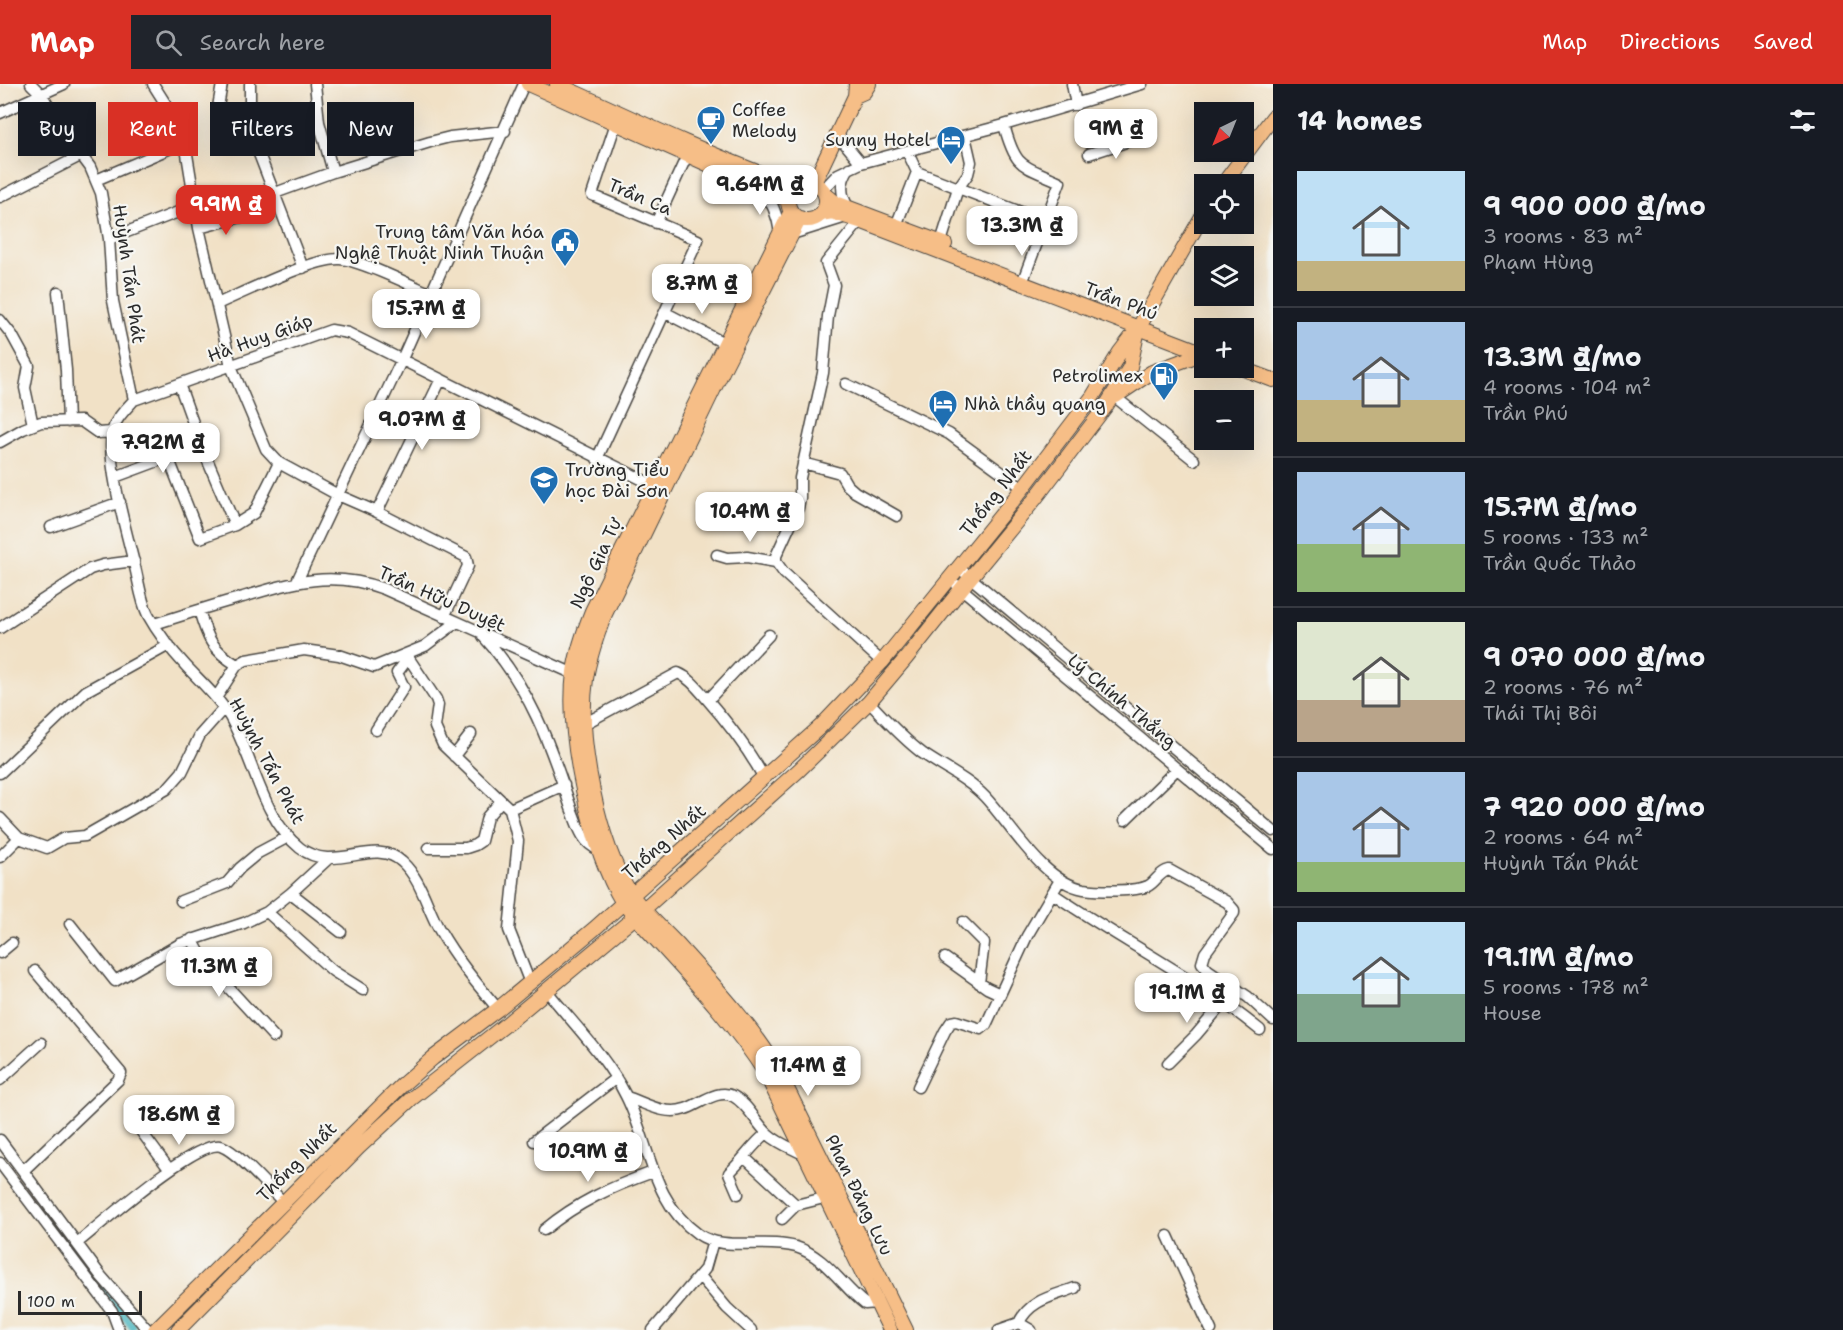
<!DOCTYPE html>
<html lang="en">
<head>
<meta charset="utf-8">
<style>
	:root { --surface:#171b24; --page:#20242c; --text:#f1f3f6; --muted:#9ea1a6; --line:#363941; --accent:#d93025 }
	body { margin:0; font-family:"Shantell Sans",sans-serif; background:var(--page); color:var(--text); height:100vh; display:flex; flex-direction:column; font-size:22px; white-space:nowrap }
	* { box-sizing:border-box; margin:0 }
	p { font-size:20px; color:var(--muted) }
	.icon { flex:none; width:33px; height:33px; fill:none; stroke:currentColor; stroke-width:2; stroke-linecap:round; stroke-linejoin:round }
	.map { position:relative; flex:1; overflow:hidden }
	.side { display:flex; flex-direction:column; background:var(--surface); width:570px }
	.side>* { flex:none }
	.banner { position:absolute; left:18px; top:18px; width:570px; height:54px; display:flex; gap:12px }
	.needle { width:39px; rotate:223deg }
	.tools { position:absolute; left:1194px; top:18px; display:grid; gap:12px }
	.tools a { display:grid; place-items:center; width:60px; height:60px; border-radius:0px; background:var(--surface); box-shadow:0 6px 24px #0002; font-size:30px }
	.scale { position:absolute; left:18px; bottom:15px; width:124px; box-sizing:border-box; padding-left:6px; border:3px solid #2b2b2b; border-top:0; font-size:16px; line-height:21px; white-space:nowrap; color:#2b2b2b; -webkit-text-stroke:4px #f6f6f2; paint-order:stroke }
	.price { position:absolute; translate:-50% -51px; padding:0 14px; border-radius:12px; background:#fff; color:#222; font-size:20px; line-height:39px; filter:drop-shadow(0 2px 3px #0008) }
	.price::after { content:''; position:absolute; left:50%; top:36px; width:18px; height:14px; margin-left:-9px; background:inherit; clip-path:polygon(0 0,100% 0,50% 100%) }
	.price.on { background:var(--accent); color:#fff }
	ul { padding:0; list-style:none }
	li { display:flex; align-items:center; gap:18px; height:150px; padding:0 24px }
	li+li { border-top:2px solid var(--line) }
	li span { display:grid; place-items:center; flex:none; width:168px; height:120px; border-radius:0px; color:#555 }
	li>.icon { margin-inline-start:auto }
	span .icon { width:72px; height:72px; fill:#fffc; stroke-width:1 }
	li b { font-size:26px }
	h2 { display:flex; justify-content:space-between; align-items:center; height:72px; padding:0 24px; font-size:26px }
	.pill { padding:0 21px; border-radius:0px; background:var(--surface); box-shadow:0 6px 24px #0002; font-size:21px; line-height:54px }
	.pill.on { background:var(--accent); color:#fff }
	header { display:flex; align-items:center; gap:36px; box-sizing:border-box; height:84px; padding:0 30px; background:var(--accent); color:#fff }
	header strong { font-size:28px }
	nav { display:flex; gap:33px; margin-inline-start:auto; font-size:21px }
	.search { width:420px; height:54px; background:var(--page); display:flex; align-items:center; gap:15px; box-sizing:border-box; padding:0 21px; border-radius:0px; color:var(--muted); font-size:22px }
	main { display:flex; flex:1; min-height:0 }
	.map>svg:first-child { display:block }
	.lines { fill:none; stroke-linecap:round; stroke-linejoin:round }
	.canal { stroke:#45b4be; stroke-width:9 }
	.minor-casing { stroke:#494642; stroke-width:13 }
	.major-casing { stroke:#494642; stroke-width:16 }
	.minor { stroke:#fff; stroke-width:10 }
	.major { stroke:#f6be87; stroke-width:14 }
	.labels { text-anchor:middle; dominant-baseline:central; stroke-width:4.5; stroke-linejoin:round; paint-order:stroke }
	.poi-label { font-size:18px; fill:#2b2b2b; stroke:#f6f6f2; text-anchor:start }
	.street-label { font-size:18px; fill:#2b2b2b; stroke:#f6f6f2 }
</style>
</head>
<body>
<header>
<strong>Map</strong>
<div class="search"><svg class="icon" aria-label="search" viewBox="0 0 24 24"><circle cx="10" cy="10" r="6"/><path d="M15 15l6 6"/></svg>Search here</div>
<nav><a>Map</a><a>Directions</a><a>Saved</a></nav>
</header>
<main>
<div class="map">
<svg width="1273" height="1246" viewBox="0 0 1273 1246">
	<rect width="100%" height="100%" fill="#f6f6f2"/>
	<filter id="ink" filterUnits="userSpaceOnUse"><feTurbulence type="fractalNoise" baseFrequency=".0167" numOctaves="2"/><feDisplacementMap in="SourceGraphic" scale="12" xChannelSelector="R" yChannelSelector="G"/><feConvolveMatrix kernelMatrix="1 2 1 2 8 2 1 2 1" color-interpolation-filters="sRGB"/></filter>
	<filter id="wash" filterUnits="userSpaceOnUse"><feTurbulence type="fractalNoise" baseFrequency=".008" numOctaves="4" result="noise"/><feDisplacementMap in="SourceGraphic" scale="24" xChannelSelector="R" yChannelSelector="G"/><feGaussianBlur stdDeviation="1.35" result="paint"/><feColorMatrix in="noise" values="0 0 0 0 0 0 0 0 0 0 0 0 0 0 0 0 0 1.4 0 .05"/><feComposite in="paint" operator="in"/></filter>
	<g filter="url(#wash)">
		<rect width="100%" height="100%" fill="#f1e1c6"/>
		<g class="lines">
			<path class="canal" d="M96 1193 132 1242"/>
		</g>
	</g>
	<g filter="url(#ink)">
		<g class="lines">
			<g class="minor-casing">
				<path id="minor" d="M31 0 42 11 61 44 90 83 101 109 109 155 113 217 134 316
					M153 0 170 27 185 58 199 144 231 282 266 365 279 379 338 411 377 428 466 473 468 482 444 533
					M250 0V30L254 57 303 184
					M315 0 319 38 333 88
					M1072 0 1076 21
					M0 29 64 0
					M221 38 218 23 222 0
					M1004 41C1016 85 1021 80 1060 98L1022 199
					M837 50 861 79
					M907 67 917 88 1044 137
					M1089 70 1135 55
					M96 96 185 58
					M762 105C772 117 778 134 780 149
					M823 106 838 90 861 79 1004 41 1142 0
					M275 109 333 88 430 58 450 53 505 47
					M0 113 82 71
					M848 123C840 109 840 98 849 84
					M860 137 826 179 834 201 828 232 823 289 800 394V414L798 424 776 472V478L784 489 882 578
					M656 139 690 65
					M199 144 245 132
					M894 147 917 88
					M792 150 846 133
					M109 155 196 121
					M941 158 958 104 968 90 971 78 965 52
					M58 208 66 286 68 338
					M217 220C245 208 311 175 339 175 358 175 411 201 431 210
					M666 229 724 259
					M0 236 12 251 29 282 25 304 33 341
					M179 300 201 361 235 441
					M846 300 949 350 1023 404
					M1115 313 1194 376
					M0 358 23 345 41 338 81 337 98 349 112 348
					M168 373 200 454 235 441 254 429 279 379
					M597 375 698 156 592 111 618 33
					M803 379 840 389 847 401 855 408 897 432
					M115 393 201 361
					M377 428 441 295
					M51 443 120 418
					M717 471 727 474 747 473 776 478
					M959 484 1273 747
					M297 497 402 275 524 0
					M957 501 1273 765
					M199 526C207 554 212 566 237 581
					M154 540C184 531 213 521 243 513 293 498 332 486 384 505L574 590
					M0 544 90 485 103 481 134 477
					M483 552C530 603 550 660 571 724 577 739 582 760 598 765
					M406 570 436 615 438 621 435 643 443 661 510 725 518 757 509 846 530 899
					M216 614 237 581 246 576 304 566 339 571 374 583 425 562 457 538
					M708 616 769 551
					M869 618C886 636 902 654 922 669 942 683 968 695 985 713 1012 742 1043 798 1084 805 1099 807 1134 808 1148 802 1156 798 1159 788 1169 786L1227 818 1234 826V829L1205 869 1202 879 1208 886 1248 913 1273 936
					M584 640 678 589C690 594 698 605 706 614 729 640 747 663 764 694
					M376 646 404 603 397 589 409 573
					M454 672 471 650
					M0 689 86 607 169 561
					M510 725 564 701
					M0 734 19 754
					M1125 736 1177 685
					M428 764H466L475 761 481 757 487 733 501 717
					M0 773 19 754 47 764 64 754 85 752 167 705 182 688 200 651 224 624
					M291 809 341 848
					M1052 809C1120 856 1195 893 1260 946
					M181 817 227 799 240 784 258 769 288 753
					M267 828 333 887 363 906
					M963 838 984 859 979 899
					M70 840 115 897 180 860 244 839 267 828 291 809 328 775
					M192 855 204 877 274 953
					M0 869 12 859
					M945 874 987 904 1000 910
					M547 907C574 941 606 972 626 1012 650 1059 651 1117 698 1150 723 1168 766 1154 796 1163 825 1172 842 1202 865 1220L877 1219
					M498 925C476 899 456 875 439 845 427 824 421 795 402 778 375 752 334 791 300 764 262 734 253 673 230 633 219 614 201 598 186 582 172 567 158 549 148 531 141 517 139 499 135 483 127 450 107 382 112 350 114 336 125 326 134 316L331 246 348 249 653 401
					M1168 979 1196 951 1224 918
					M0 996 41 959
					M918 1003 945 947 951 938 956 937 981 945 986 941 1027 852 1060 796
					M627 1013C645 1019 665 1032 685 1025 699 1021 718 1004 733 1012 748 1020 756 1039 768 1050 779 1060 792 1064 805 1071
					M138 1043 169 1085
					M0 1056 101 1192 148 1246
					M534 1057 616 994
					M745 1074 796 1121
					M0 1079 112 1227 119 1246
					M23 1087 118 996 121 989 35 887
					M738 1110 729 1089C743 1076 752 1061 767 1049
					M782 1135 796 1121 832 1112
					M544 1146C578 1118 611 1103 653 1088
					M1168 1152 1211 1246
					M77 1159C100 1141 196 1055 221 1062 238 1068 269 1104 283 1118
					M700 1192 727 1224 751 1246
					M1019 1239C1029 1216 1054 1212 1075 1204
					M653 1246 705 1185 713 1157
					M999 1246 1019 1239 1031 1246"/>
			</g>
			<g class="major-casing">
				<path id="major" d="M528 0 788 116
					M557 0C635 36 713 73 795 102
					M855 12 864 8 869 0
					M788 117a19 19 0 1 1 38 0a19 19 0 1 1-38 0Z
					M814 99 855 12 856 0
					M1223 100 1273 33
					M825 110 836 119 945 160
					M791 127 592 527C584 547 577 567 574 588 566 650 590 765 623 819 672 875 726 927 766 990L890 1246
					M821 130 832 128 860 137 1204 269
					M800 134 723 286 605 530C597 551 589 573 586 595 577 656 598 758 631 810 643 828 662 844 677 860 713 900 749 938 777 984L906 1246
					M1241 284 1273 296
					M1116 312 1152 288 1204 269
					M155 1246 402 1001 433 974 498 925 594 845 820 643 882 578 1023 404 1093 312 1120 268 1139 243 1204 129
					M178 1246 359 1063 411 1015 509 938 635 833 799 686 869 618 907 573 966 499 1035 415 1106 322 1130 283 1138 245"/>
			</g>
			<use href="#minor" class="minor"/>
			<use href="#major" class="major"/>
		</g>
	</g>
	<defs>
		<g id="cafe-pin" transform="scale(1.5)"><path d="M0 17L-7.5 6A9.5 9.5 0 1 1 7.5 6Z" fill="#1f6fb2" stroke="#f6f6f2"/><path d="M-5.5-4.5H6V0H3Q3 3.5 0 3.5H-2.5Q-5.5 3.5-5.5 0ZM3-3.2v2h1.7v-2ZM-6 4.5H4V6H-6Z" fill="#fff"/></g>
		<g id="hotel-pin" transform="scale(1.5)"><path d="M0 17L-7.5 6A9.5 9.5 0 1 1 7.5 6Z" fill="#1f6fb2" stroke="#f6f6f2"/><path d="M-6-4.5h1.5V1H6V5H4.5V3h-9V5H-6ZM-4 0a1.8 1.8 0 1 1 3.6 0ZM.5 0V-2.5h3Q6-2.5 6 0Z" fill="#fff"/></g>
		<g id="civic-pin" transform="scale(1.5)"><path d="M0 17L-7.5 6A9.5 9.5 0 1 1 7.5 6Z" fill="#1f6fb2" stroke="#f6f6f2"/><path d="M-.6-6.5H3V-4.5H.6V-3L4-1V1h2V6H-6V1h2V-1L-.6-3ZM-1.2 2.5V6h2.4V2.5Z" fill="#fff"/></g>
		<g id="fuel-pin" transform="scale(1.5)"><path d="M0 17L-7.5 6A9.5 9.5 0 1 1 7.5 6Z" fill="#1f6fb2" stroke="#f6f6f2"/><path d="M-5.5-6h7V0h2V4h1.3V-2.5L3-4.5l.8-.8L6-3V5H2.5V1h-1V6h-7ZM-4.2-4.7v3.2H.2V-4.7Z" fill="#fff"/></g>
		<g id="school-pin" transform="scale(1.5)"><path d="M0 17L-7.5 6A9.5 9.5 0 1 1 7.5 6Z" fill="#1f6fb2" stroke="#f6f6f2"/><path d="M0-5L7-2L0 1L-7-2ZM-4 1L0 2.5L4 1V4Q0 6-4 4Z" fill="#fff"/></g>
	</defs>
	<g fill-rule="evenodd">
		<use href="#cafe-pin" x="711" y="36"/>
		<use href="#hotel-pin" x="951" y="56"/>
		<use href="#civic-pin" x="565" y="158"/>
		<use href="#fuel-pin" x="1164" y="292"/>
		<use href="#hotel-pin" x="943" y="320"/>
		<use href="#school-pin" x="544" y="396"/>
	</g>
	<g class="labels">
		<g class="poi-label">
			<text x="732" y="26">Coffee<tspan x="732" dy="21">Melody</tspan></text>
			<text x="930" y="56" text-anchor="end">Sunny Hotel</text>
			<text x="544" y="148" text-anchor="end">Trung tâm Văn hóa<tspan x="544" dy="21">Nghệ Thuật Ninh Thuận</tspan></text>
			<text x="1143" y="292" text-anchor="end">Petrolimex</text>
			<text x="964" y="320">Nhà thầy quang</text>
			<text x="565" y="386">Trường Tiểu<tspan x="565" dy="21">học Đài Sơn</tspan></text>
		</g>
		<g class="street-label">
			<text transform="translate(640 113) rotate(23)">Trần Ca</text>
			<text transform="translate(129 190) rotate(82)">Huỳnh Tấn Phát</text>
			<text transform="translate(1121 217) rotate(21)">Trần Phú</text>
			<text transform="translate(260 254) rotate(-20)">Hà Huy Giáp</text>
			<text transform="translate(996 409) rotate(-52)">Thống Nhất</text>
			<text transform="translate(596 479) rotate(-65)">Ngô Gia Tự</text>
			<text transform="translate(442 515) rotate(24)">Trần Hữu Duyệt</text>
			<text transform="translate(1122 617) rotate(40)">Lý Chính Thắng</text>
			<text transform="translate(267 677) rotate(62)">Huỳnh Tấn Phát</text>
			<text transform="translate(664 758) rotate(-41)">Thống Nhất</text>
			<text transform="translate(297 1078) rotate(-45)">Thống Nhất</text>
			<text transform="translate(859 1111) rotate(64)">Phan Đăng Lưu</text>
		</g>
	</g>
</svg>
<div class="tools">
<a><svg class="needle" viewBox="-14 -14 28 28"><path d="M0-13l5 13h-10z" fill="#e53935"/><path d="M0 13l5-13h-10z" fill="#9ea1a6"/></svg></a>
<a><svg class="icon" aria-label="locate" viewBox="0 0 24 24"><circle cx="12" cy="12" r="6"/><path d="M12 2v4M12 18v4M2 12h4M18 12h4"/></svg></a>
<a><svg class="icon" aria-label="layers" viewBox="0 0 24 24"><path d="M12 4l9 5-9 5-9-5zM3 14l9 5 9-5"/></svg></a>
<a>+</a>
<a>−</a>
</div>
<div class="scale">100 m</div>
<b class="price" style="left:1116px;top:76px">9M ₫</b>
<b class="price" style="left:760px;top:132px">9.64M ₫</b>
<b class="price on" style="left:226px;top:152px">9.9M ₫</b>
<b class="price" style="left:1022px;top:173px">13.3M ₫</b>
<b class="price" style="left:702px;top:231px">8.7M ₫</b>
<b class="price" style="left:426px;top:256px">15.7M ₫</b>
<b class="price" style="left:422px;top:367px">9.07M ₫</b>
<b class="price" style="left:163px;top:390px">7.92M ₫</b>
<b class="price" style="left:750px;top:459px">10.4M ₫</b>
<b class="price" style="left:219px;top:914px">11.3M ₫</b>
<b class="price" style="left:1187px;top:940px">19.1M ₫</b>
<b class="price" style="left:808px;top:1013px">11.4M ₫</b>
<b class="price" style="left:179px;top:1062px">18.6M ₫</b>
<b class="price" style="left:588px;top:1099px">10.9M ₫</b>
<div class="banner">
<a class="pill">Buy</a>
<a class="pill on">Rent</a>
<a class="pill">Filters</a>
<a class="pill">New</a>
</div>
</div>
<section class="side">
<h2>14 homes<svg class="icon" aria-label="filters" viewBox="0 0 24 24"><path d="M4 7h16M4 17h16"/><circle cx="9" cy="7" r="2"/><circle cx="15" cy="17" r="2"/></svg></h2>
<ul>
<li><span style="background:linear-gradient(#bfe0f5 75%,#c2b280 0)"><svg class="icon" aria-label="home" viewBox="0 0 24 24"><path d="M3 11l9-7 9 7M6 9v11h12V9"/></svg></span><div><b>9 900 000 ₫/mo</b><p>3 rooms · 83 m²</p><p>Phạm Hùng</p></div></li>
<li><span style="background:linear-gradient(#a9c7e8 65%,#c2b280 0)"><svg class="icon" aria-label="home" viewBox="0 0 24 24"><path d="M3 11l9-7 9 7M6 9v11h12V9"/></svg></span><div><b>13.3M ₫/mo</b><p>4 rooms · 104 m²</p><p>Trần Phú</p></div></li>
<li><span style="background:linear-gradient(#a9c7e8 60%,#8fb573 0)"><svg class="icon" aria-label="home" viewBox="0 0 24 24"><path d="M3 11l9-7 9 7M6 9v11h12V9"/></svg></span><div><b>15.7M ₫/mo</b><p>5 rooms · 133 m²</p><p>Trần Quốc Thảo</p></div></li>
<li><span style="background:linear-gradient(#dfe7d0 65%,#b9a48a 0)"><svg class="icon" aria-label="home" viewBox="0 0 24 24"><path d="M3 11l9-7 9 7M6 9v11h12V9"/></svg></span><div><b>9 070 000 ₫/mo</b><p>2 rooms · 76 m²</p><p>Thái Thị Bôi</p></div></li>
<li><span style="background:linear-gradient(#a9c7e8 75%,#8fb573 0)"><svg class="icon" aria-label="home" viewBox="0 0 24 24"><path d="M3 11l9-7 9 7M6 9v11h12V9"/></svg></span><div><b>7 920 000 ₫/mo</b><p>2 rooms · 64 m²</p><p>Huỳnh Tấn Phát</p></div></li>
<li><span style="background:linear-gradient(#bfe0f5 60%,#7fa58c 0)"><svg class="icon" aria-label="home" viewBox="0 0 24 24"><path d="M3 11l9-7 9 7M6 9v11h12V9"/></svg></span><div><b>19.1M ₫/mo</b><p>5 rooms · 178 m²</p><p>House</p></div></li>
</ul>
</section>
</main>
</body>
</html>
